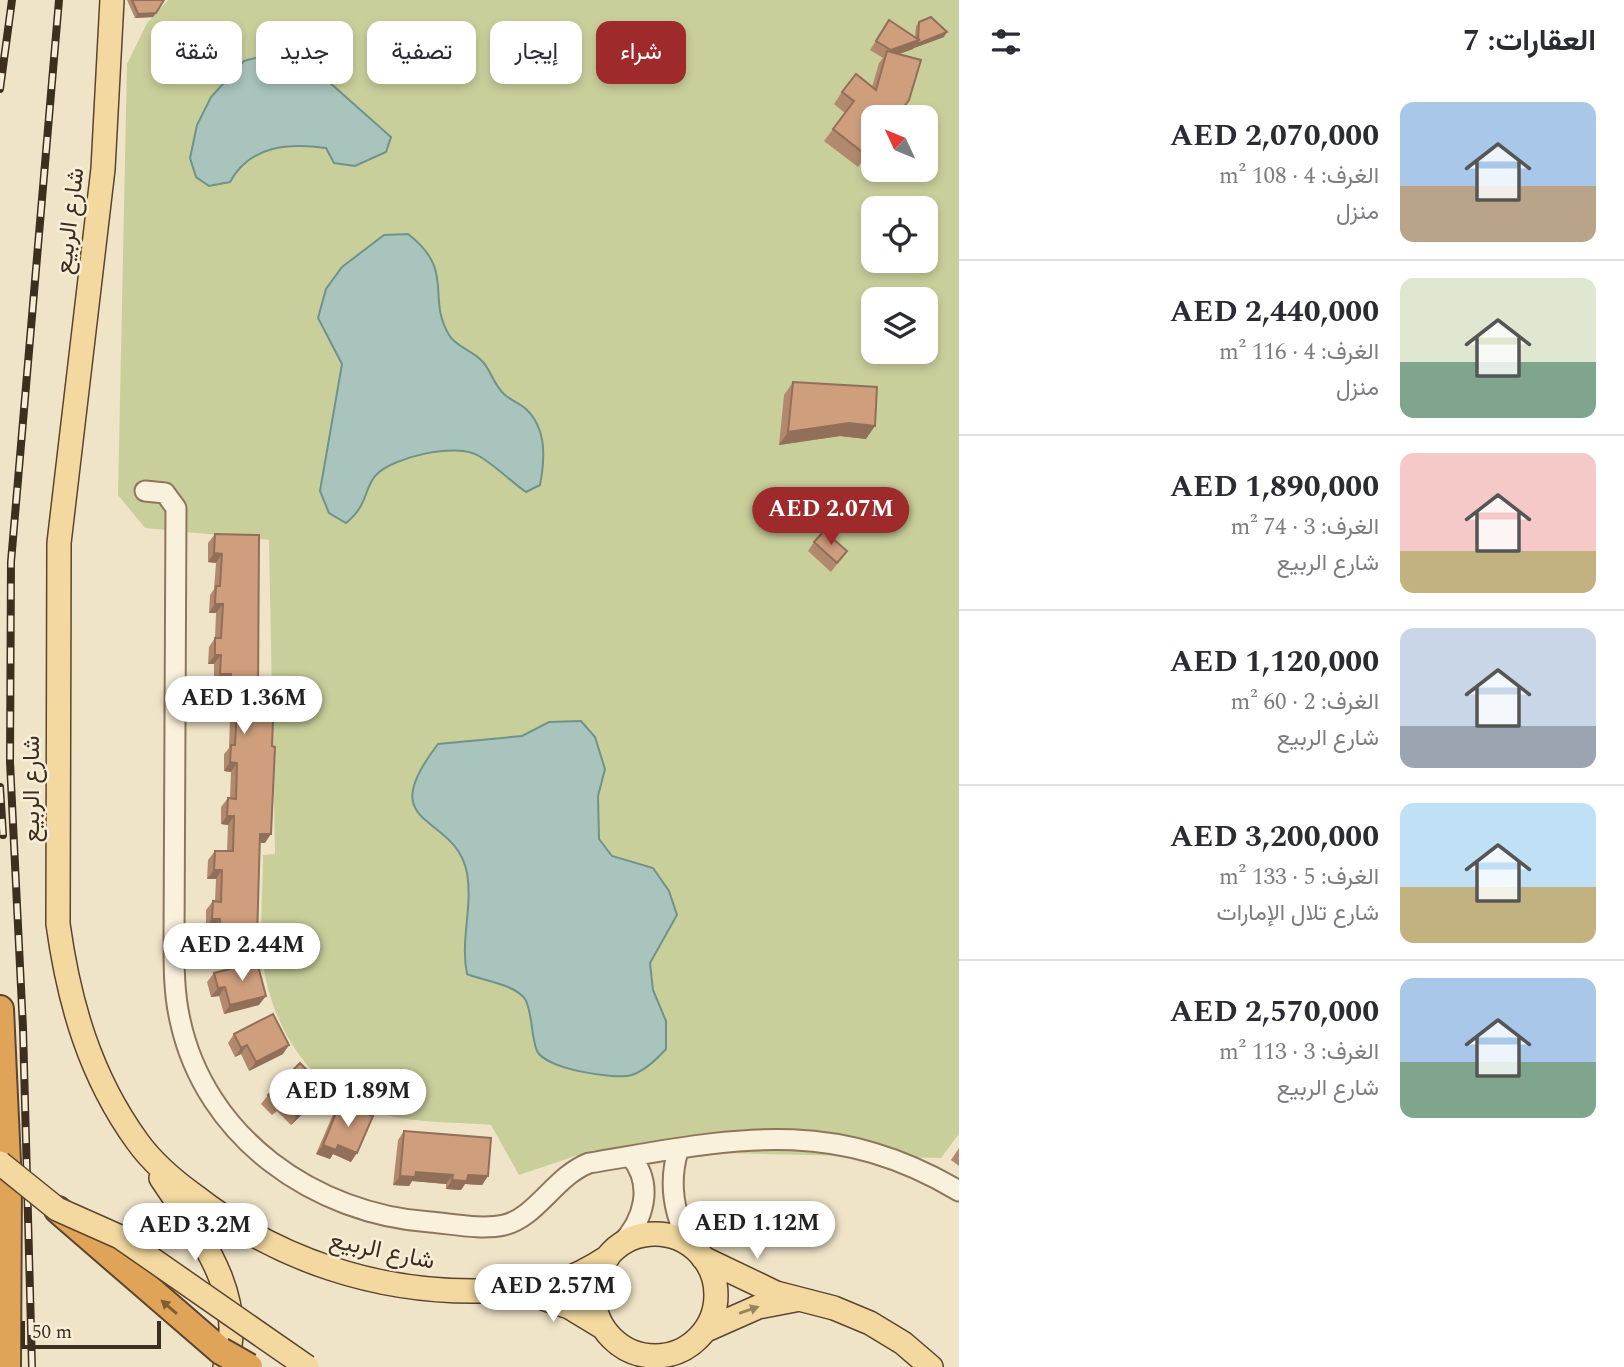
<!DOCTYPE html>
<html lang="ar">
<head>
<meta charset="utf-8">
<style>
	:root { --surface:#fff; --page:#f7f7f7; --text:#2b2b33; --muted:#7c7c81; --line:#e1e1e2; --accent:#9e2a2b }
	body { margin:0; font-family:Spectral,Vazirmatn,serif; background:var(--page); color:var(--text); direction:rtl; height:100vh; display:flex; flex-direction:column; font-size:26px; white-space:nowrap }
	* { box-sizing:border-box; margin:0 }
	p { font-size:23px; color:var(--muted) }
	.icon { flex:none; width:38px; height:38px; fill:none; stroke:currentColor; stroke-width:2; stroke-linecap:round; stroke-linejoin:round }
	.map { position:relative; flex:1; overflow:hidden; direction:ltr }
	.panel { display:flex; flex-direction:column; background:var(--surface); width:665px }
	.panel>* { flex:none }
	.banner { position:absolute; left:21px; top:21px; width:665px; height:63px; direction:rtl; display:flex; gap:14px }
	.needle { width:46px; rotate:314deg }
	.fabs { position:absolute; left:861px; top:105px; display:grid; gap:14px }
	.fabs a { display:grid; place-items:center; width:77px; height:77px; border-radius:14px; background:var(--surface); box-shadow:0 4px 10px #0003; font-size:35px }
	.scale { position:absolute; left:21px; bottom:18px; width:140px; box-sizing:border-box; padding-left:7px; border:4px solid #3d2e20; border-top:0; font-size:19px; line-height:24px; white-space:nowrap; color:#3d2e20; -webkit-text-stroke:5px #f7eed8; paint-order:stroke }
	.price { position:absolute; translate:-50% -60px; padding:0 16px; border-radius:24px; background:#fff; color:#222; font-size:23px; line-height:46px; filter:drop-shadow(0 2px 4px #0008) }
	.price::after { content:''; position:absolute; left:50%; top:42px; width:21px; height:16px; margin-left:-10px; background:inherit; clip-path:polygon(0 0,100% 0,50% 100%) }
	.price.on { background:var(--accent); color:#fff }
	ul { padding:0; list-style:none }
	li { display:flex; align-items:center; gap:21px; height:175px; padding:0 28px }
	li+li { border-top:2px solid var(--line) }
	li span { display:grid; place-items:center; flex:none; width:196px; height:140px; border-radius:14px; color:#555 }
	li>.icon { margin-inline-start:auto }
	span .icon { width:84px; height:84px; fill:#fffc; stroke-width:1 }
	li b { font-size:30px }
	h2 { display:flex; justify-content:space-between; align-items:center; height:84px; padding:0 28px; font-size:30px }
	.pill { padding:0 24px; border-radius:14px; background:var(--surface); box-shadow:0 4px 10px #0003; font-size:24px; line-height:63px }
	.pill.on { background:var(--accent); color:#fff }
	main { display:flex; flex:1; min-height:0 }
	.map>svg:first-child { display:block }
	.green { fill:#c9cf9b; fill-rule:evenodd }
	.water { fill:#a9c4bc; stroke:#6f938a; stroke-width:2 }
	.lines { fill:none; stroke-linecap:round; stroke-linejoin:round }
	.minor-casing { stroke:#8d765c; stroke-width:23 }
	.major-casing { stroke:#5b4430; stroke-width:26 }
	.highway-casing { stroke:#5b4430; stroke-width:30 }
	.minor { stroke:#faf1dc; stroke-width:19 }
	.major { stroke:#f3d9a0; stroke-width:23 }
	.highway { stroke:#e0a458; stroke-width:26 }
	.rail-casing { stroke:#3d2e20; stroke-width:8 }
	.rail { stroke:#f7eed8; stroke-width:5; stroke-dasharray:16; stroke-linecap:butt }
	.major-bridge-casing { stroke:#5b4430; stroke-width:26; stroke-linecap:butt }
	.highway-bridge-casing { stroke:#5b4430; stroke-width:30; stroke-linecap:butt }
	.major-bridge { stroke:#f3d9a0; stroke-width:23 }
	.highway-bridge { stroke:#e0a458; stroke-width:26 }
	.wall { fill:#b2896c }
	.shaded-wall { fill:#916f58 }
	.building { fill:#cf9f7d; stroke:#916f58; stroke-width:2 }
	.oneway { fill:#7e5d36 }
	.oneway2 { fill:#988460 }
	.labels { text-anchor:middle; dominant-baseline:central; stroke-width:5; stroke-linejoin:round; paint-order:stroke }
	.street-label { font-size:24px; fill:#3d2e20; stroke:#f7eed8 }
</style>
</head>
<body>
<main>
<section class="panel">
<h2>العقارات: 7<svg class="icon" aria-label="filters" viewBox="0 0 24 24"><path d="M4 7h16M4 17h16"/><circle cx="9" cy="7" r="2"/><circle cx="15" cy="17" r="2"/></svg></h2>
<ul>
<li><span style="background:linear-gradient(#a9c7e8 60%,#b9a48a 0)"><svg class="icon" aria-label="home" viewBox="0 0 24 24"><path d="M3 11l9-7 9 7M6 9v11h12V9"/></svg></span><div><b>AED 2,070,000</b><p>الغرف: 4 · 108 m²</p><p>منزل</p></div></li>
<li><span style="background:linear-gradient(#dfe7d0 60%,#7fa58c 0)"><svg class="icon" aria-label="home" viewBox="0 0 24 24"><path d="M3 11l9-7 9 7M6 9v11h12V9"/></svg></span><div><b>AED 2,440,000</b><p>الغرف: 4 · 116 m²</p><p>منزل</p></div></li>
<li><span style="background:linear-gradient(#f6c9c9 70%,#c2b280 0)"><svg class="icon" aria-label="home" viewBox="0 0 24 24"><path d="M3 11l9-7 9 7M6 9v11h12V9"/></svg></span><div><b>AED 1,890,000</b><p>الغرف: 3 · 74 m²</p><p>شارع الربيع</p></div></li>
<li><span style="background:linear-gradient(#c9d6e8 70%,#9aa5b1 0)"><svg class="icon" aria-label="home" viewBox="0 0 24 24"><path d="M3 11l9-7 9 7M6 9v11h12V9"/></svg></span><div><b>AED 1,120,000</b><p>الغرف: 2 · 60 m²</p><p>شارع الربيع</p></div></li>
<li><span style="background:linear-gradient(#bfe0f5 60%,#c2b280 0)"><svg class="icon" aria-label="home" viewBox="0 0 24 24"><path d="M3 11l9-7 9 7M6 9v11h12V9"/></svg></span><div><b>AED 3,200,000</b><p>الغرف: 5 · 133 m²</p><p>شارع تلال الإمارات</p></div></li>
<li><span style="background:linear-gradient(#a9c7e8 60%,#7fa58c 0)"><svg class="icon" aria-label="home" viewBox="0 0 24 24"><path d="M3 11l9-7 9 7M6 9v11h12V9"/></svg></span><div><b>AED 2,570,000</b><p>الغرف: 3 · 113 m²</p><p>شارع الربيع</p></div></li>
</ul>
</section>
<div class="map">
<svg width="959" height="1367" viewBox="0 0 959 1367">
	<rect width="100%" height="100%" fill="#f0e4c8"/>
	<path class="green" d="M168 0H959V1134L941 1158 593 1150 519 1175 491 1125C457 1122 418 1123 385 1115 316 1098 271 1029 263 962 259 927 263 890 263 855L275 854 269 540 145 528 118 495 127 64 147 23ZM873 117H926V170H873ZM873 208H926V261H873ZM873 299H926V352H873Z"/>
	<path class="water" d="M273 53 303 59 391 137 386 152 355 166 334 163 326 148C289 143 250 145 230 182L209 186 196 177 190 158 197 125 211 97 244 61Z
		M408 234C456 271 426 296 449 335 456 347 474 351 483 362 491 371 494 385 504 394 510 400 519 403 526 409 547 429 545 459 540 485L526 492C510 481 496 466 479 456 456 442 395 457 377 474 364 486 369 505 346 523L329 513 320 491 342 364 318 318 326 289 342 267 384 235Z
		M581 721 595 737 605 769 598 796 599 839 612 856 653 868 669 891 677 915 650 963 653 990 666 1021V1049C657 1059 646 1070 632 1075 615 1080 546 1069 537 1051 531 1037 532 1009 525 999 514 984 484 981 467 974 460 940 473 907 467 873 455 811 371 831 438 744L522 736 549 722Z"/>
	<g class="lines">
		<g class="minor-casing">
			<path id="minor" d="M145 491 165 493 176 508 174 941C174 968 174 994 180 1020 205 1138 315 1214 430 1222 453 1224 482 1230 504 1225 536 1218 555 1176 589 1163 729 1140 829 1114 959 1191
				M678 1151C668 1184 674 1215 690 1245
				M621 1244C644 1220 654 1185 631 1157"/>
		</g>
		<g class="major-casing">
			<path id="major" d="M112 0 103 169 59 543 58 924C69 1003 90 1076 137 1141 152 1162 174 1181 195 1196 277 1260 378 1293 482 1291 507 1291 532 1291 556 1283 575 1277 591 1268 608 1257
				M161 1178C198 1234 249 1295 225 1367
				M594 1295a61 61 0 1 1 122 0a61 61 0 1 1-122 0Z
				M703 1258 776 1293 834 1308 870 1323 903 1343 931 1367
				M525 1292 569 1307 602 1327
				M706 1330 758 1307 795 1300"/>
		</g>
		<g class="highway-casing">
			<path id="highway" d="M0 1009 8 1184 7 1367
				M58 1210 221 1351"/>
		</g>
		<use href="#minor" class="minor"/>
		<use href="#major" class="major"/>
		<use href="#highway" class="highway"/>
		<g class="rail-casing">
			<path id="rail" d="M0 89 12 0
				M0 787 3 835
				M32 1367 23 1028 10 762 11 562 59 0"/>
		</g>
		<use href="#rail" class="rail"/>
		<g class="major-bridge-casing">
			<path id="major-bridge" d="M0 1163 57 1209 120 1237 307 1367"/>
		</g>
		<g class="highway-bridge-casing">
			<path id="highway-bridge" d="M221 1351 249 1367"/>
		</g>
		<use href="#major-bridge" class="major-bridge"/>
		<use href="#highway-bridge" class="highway-bridge"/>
	</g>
	<path class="wall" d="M127 0H164L153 17 135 18Z
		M889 20 915 37 916 26 919 22 944 37 914 48V47L913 49 898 54 873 147 858 167 824 141 845 113 834 104 842 92 872 87 879 63 883 58 870 50Z
		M793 382 866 439 840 436 779 445 784 395Z
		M215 534 259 535 258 693 265 843H260L251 948 213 947 214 928H206V910L213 901H215L216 879H207L208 860 215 851H227L228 825 221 824V807L228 798H230L231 772 224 771V754L229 748 230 718H222L224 683H214V664H208L209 647 215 638 216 613H209L210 595 214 589 216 563 208 562V543Z
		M814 542 847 551 831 572 808 551Z
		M214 973 259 1005 224 1014 219 996 211 997 207 982Z
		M234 1034 283 1054 249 1071 241 1054 235 1057 228 1043Z
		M325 1089 319 1098 291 1125 277 1111 272 1115 261 1104 268 1095Z
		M340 1103 351 1162 333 1154 330 1159 316 1154 334 1112Z
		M404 1131 488 1176 482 1185 465 1184 461 1190 446 1189V1184L412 1181 409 1186 393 1185 398 1140Z
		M959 1148V1166L951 1160Z"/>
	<path class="shaded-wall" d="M156 13 153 17 135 18 138 14Z
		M947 32 944 37 914 48 917 44Z
		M919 40 913 49 885 59 891 50Z
		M849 423 875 426 866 439 840 436 779 445 788 432Z
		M214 553 222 554 216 563 208 562Z
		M215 604H223L216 613H209Z
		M215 655H221L214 664H208Z
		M220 674H231L224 683H214Z
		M228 709H237L230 718H222Z
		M230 762 237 763 231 772 224 771Z
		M227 816H234L228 825 221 824Z
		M260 834H271L265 843H254Z
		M214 870H222L216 879H207Z
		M212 919H220L214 928H206Z
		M220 938 257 939 251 948 213 947Z
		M225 987 219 996 211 997 218 988Z
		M266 996 259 1005 224 1014 230 1005Z
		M247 1045 241 1054 235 1057 241 1048Z
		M289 1045 283 1054 249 1071 256 1062Z
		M325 1089 319 1098 291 1125 297 1116Z
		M323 1145H338L357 1153 351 1162 333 1154 330 1159 316 1154Z
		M416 1172 453 1175 446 1184 412 1181 409 1186 393 1185 400 1176Z
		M468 1175 488 1176 482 1185 465 1184 461 1190 446 1189 452 1180Z"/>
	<path class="building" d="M132 0H164L156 13 138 14Z
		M931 17 947 32 917 44 919 40 918 38 919 22Z
		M889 20 919 40 891 50 876 41Z
		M887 51 921 60 909 100 896 117H873V146L866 155 833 129 854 101 842 92 856 74 876 90Z
		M793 382 877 387 875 426 849 423 788 432Z
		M824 531 847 551 837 563 814 542Z
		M215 534 259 535 258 693H274L272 746 275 747 271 834H260L257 939 220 938V919H212L213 901 221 902 222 870H214L215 851H233L234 816H227L228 798 236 799 237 763 230 762 231 745H235L237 709H228L231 674H220L221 655H215V638H221L223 604H215L216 586H220L222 554 214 553Z
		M257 962 266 996 230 1005 225 987 218 988 214 973Z
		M273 1014 289 1045 256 1062 247 1045 241 1048 234 1034Z
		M300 1063 325 1089 297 1116 283 1102 279 1106 268 1095Z
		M340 1103 373 1116 357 1153 338 1145 336 1150 323 1145Z
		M404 1131 491 1138 488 1176 468 1175 467 1181 452 1180 453 1175 416 1172 415 1177 400 1176Z"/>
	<defs><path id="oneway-solid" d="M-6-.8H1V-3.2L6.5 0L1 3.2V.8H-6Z" transform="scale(1.75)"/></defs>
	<use class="oneway" href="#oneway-solid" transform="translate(169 1307) rotate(-139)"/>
	<use class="oneway2" href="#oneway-solid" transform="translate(749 1310) rotate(-19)"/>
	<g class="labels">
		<g class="street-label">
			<text transform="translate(70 221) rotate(-83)">شارع الربيع</text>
			<text transform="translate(32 789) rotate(-90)">شارع الربيع</text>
			<text transform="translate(382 1251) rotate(12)">شارع الربيع</text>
		</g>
	</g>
</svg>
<div class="fabs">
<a><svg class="needle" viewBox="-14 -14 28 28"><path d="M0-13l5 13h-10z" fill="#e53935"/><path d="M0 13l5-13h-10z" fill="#7c7c81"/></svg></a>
<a><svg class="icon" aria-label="locate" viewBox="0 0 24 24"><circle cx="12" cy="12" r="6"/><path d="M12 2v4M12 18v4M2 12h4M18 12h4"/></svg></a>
<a><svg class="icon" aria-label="layers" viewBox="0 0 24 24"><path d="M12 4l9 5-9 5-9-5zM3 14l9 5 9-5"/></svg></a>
</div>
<div class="scale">50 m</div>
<b class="price on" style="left:831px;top:547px">AED 2.07M</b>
<b class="price" style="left:244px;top:736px">AED 1.36M</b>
<b class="price" style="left:242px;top:983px">AED 2.44M</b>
<b class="price" style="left:348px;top:1129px">AED 1.89M</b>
<b class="price" style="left:757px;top:1261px">AED 1.12M</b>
<b class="price" style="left:195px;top:1263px">AED 3.2M</b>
<b class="price" style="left:553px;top:1324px">AED 2.57M</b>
<div class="banner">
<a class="pill on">شراء</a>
<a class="pill">إيجار</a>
<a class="pill">تصفية</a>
<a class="pill">جديد</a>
<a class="pill">شقة</a>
</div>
</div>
</main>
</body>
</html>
